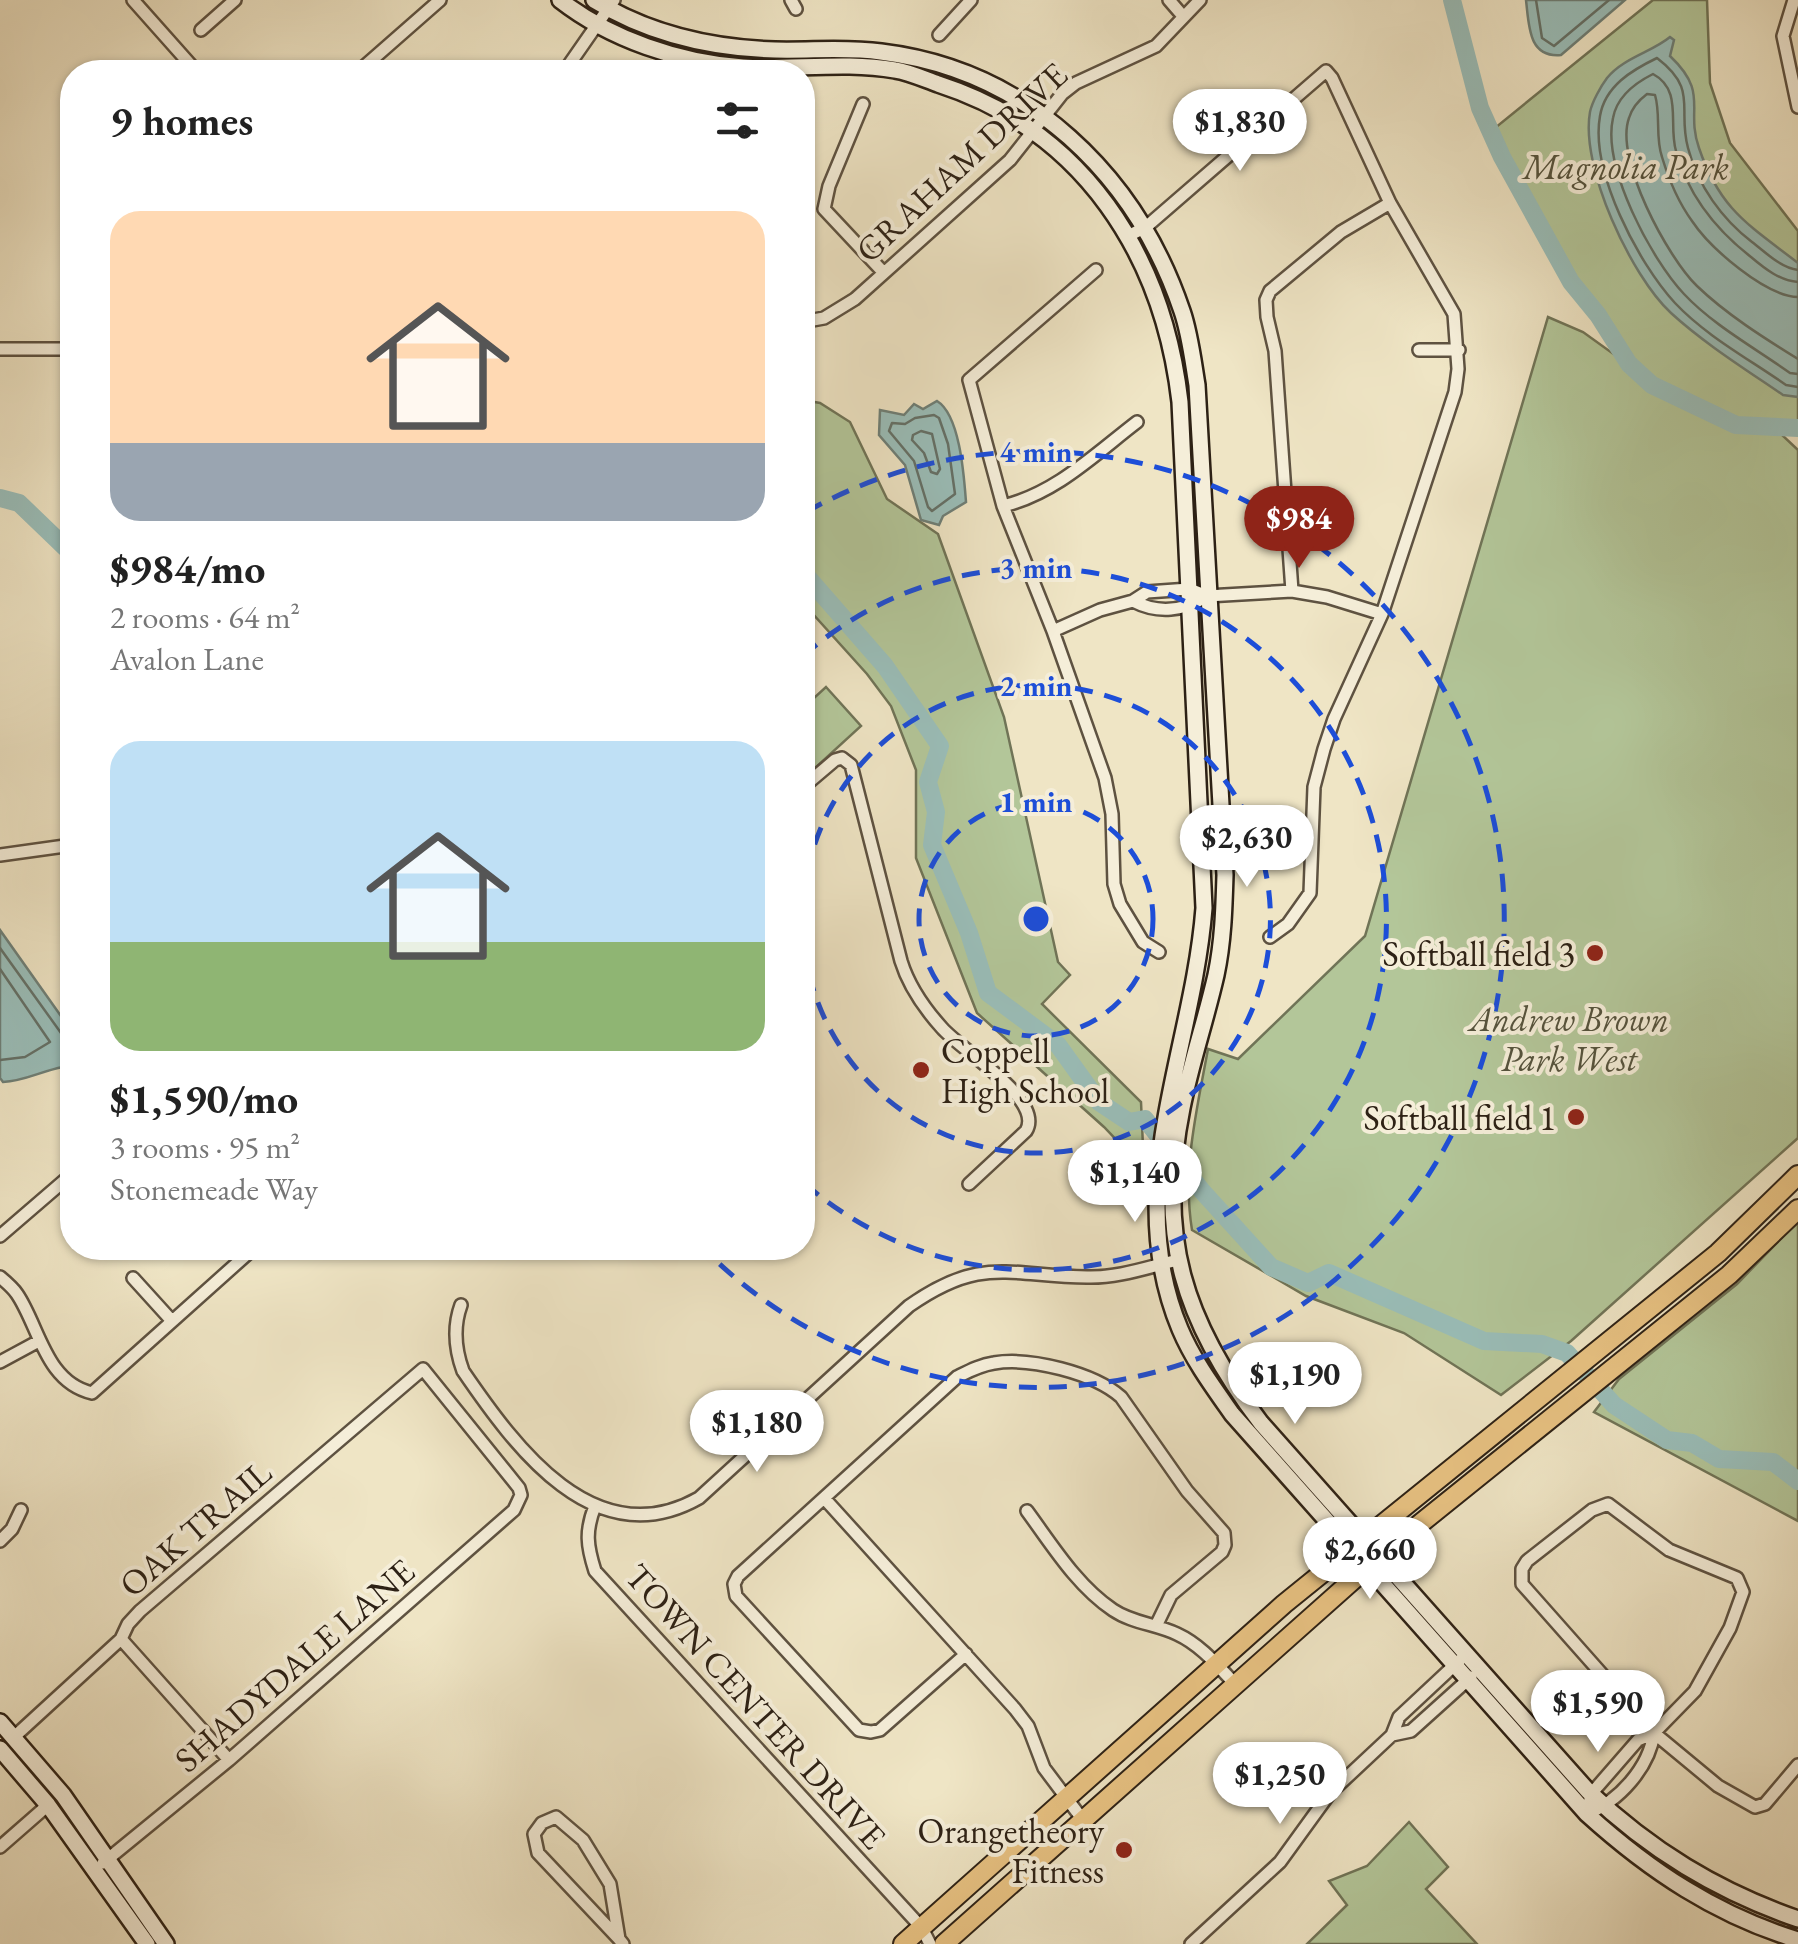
<!DOCTYPE html>
<html lang="en">
<head>
<meta charset="utf-8">
<style>
	:root { --surface:#fff; --page:#f6f6f6; --text:#222; --muted:#767676; --accent:#8f2418 }
	body { margin:0; font-family:"EB Garamond",serif; background:var(--page); color:var(--text); height:100vh; display:flex; flex-direction:column; font-size:38px; white-space:nowrap }
	* { box-sizing:border-box; margin:0 }
	p { font-size:32px; color:var(--muted) }
	.icon { flex:none; width:55px; height:55px; fill:none; stroke:currentColor; stroke-width:2; stroke-linecap:round; stroke-linejoin:round }
	.map { position:relative; flex:1; overflow:hidden }
	.drawer { position:absolute; left:60px; top:60px; width:755px; height:1200px; display:flex; flex-direction:column; background:var(--surface); border-radius:40px; box-shadow:0 2px 8px #0004 }
	.drawer>* { flex:none }
	.price { position:absolute; translate:-50% -85px; padding:0 22px; border-radius:35px; background:#fff; color:#222; font-size:32px; line-height:65px; filter:drop-shadow(0 2px 5px #0008) }
	.price::after { content:''; position:absolute; left:50%; top:60px; width:30px; height:22px; margin-left:-15px; background:inherit; clip-path:polygon(0 0,100% 0,50% 100%) }
	.price.active { background:var(--accent); color:#fff }
	ul { padding:0; list-style:none }
	li { display:grid; align-content:center; gap:20px; height:530px; padding:0 50px }
	li span { display:grid; place-items:center; height:310px; border-radius:30px; color:#555 }
	li>.icon { margin-inline-start:auto }
	span .icon { width:180px; height:180px; fill:#fffc; stroke-width:1 }
	li b { font-size:42px }
	h2 { display:flex; justify-content:space-between; align-items:center; height:120px; padding:0 50px; font-size:42px }
	.map>svg:first-child { display:block }
	.green { fill:#b3c699; stroke:#707457; stroke-width:2.5 }
	.water { fill:#9abeb9; stroke:#6e7f77; stroke-width:2.5 }
	.lines { fill:none; stroke-linecap:round; stroke-linejoin:round }
	.shore { stroke:#647067; stroke-width:2.5 }
	.river { stroke:#9abeb9; stroke-width:18 }
	.street-casing { stroke:#5e5241; stroke-width:16 }
	.secondary-casing { stroke:#2d2115; stroke-width:20 }
	.primary-casing { stroke:#2d2115; stroke-width:22 }
	.street { stroke:#f5eed9; stroke-width:11 }
	.secondary { stroke:#f5eed9; stroke-width:15 }
	.primary { stroke:#e8c282; stroke-width:18 }
	.ring { fill:none; stroke:#1d4ed8; stroke-width:5; stroke-dasharray:18 12 }
	.poi-dot { fill:#8f2418; stroke:#f5eed9; stroke-width:4 }
	.labels { text-anchor:middle; dominant-baseline:central; stroke-width:8; stroke-linejoin:round; paint-order:stroke }
	.street-label { font-size:35px; fill:#2d2115; stroke:#f5eed9 }
	.park-label { font-size:35px; font-style:italic; fill:#55533d; stroke:#f5eed9 }
	.poi-label { font-size:35px; fill:#2d2115; stroke:#f5eed9; text-anchor:end }
	.centre { fill:#1d4ed8; stroke:#f5eed9; stroke-width:5 }
	.ring-label { font-size:30px; text-anchor:middle; font-weight:bold; fill:#1d4ed8; stroke:#f5eed9; stroke-width:8; stroke-linejoin:round; paint-order:stroke }
</style>
</head>
<body>
<div class="map">
<svg width="1798" height="1944" viewBox="0 0 1798 1944">
	<rect width="100%" height="100%" fill="#efe5c5"/>
	<filter id="stains"><feTurbulence type="fractalNoise" baseFrequency=".002" numOctaves="4"/><feColorMatrix values="0 0 0 0 .2 0 0 0 0 .09 0 0 0 0 .02 0 0 0 .5 -.17"/></filter>
	<radialGradient id="worn" r=".72"><stop offset=".6" stop-color="#630" stop-opacity="0"/><stop offset="1" stop-color="#630" stop-opacity=".3"/></radialGradient>
	<path class="green" d="M1653 0H1707L1710 83 1730 143 1798 231V428L1762 427 1779 432 1798 450V1138L1571 1341 1501 1395 1404 1333 1306 1296 1192 1230C1182 1169 1197 1109 1208 1049L1238 1059 1365 936 1548 317 1583 332 1633 368 1598 315 1571 282 1527 206 1490 132Z
		M803 400 820 403 850 422 887 499 938 534 1004 717 1058 962 1070 975 1042 1004 1141 1102 1144 1169 1104 1127 977 1013 916 858V770L891 706 867 674 803 603Z
		M826 687 861 726 803 779V708Z
		M1798 1221V1521L1594 1412 1619 1379 1737 1284Z
		M1409 1822 1448 1867 1426 1889 1477 1944H1307L1347 1905 1329 1881 1367 1866Z"/>
	<path class="water" d="M1526 0H1625L1561 55C1528 58 1529 25 1526 0Z
		M1670 37 1674 40 1670 56C1710 94 1685 108 1699 148 1720 210 1749 225 1798 263V397L1783 395C1745 369 1705 344 1671 313 1631 276 1580 167 1590 112 1592 102 1601 86 1607 78 1623 58 1652 52 1670 37Z
		M937 401C960 415 964 476 966 502L943 516 939 525 921 520 905 465 879 435 880 410 904 415 914 404 923 409Z
		M0 930 68 1026 72 1067 67 1072 63 1067C41 1071 25 1081 3 1082L0 1078Z"/>
	<g class="lines">
		<path class="shore" d="M1536 0 1542 38 1554 46 1609 0
			M1798 270C1781 268 1765 252 1752 242 1722 219 1698 186 1688 148 1677 108 1699 90 1657 58 1632 70 1605 86 1600 116 1590 171 1638 263 1675 303 1706 336 1749 359 1786 385L1798 387
			M1798 282C1780 281 1764 268 1751 257 1715 229 1688 195 1676 151 1668 124 1683 90 1653 74 1635 83 1617 96 1613 118 1602 167 1651 259 1684 294 1713 325 1755 348 1790 373L1798 374
			M1798 297C1765 296 1710 248 1692 221 1679 203 1668 177 1662 157 1655 137 1661 115 1655 95L1647 94C1639 100 1632 108 1629 118 1614 159 1668 258 1697 286 1726 314 1764 338 1798 359
			M934 415 939 418 948 444 955 494 932 511 928 507 914 461 889 431 892 423 905 424 915 418Z
			M921 431 932 434 940 469 937 474 931 472 924 453 912 440 913 435Z
			M0 948 61 1033 72 1037
			M0 969 50 1042 25 1057 0 1060"/>
		<path class="river" d="M1452 0 1480 108 1502 157 1571 282 1598 315 1629 364 1652 385 1736 425 1798 428
			M0 498 19 503 72 554
			M802 571 885 666 940 746 928 782 936 812 932 845 969 933 988 993 1058 1045 1099 1102 1129 1122 1145 1119 1202 1191 1271 1267 1308 1283 1329 1273 1484 1341 1542 1344 1567 1353 1614 1405 1667 1440 1692 1443 1719 1459 1773 1462 1798 1481"/>
		<g class="street-casing">
			<path id="street" d="M133 0 197 72
				M791 0 796 9
				M1169 0 1182 15
				M1794 0 1783 36 1798 107
				M201 30 235 0
				M939 35 971 0
				M358 72 440 0
				M564 72 614 0
				M863 104 829 186 824 209 884 273
				M1128 236 1146 227 1326 71 1332 78 1390 203 1454 314 1458 369 1455 392 1382 614 1334 719 1324 749 1314 787 1310 893 1288 924 1270 937
				M1096 270 969 380 1003 506 1053 631 1105 778 1112 814 1114 884 1120 904 1143 942 1159 952
				M802 322 824 318 855 299 1010 160 1062 94 1076 83 1156 46 1200 0
				M0 349H72
				M1419 350H1459
				M1003 506C1056 493 1094 455 1137 422
				M1292 591 1275 351 1267 317 1266 300 1270 291 1341 232 1390 203
				M1133 601C1158 614 1184 611 1207 596
				M1053 631 1100 610 1133 601 1147 592 1189 589 1207 596 1292 591 1327 597 1382 614
				M802 788 835 760 842 758 851 765 901 961C909 987 924 1008 942 1028 962 1051 1045 1100 1026 1131L969 1184
				M0 855 72 845
				M0 1236 72 1174
				M0 1277C6 1282 13 1288 17 1294 39 1326 45 1382 92 1393L254 1248
				M133 1278 172 1321
				M461 1305C453 1327 455 1349 463 1371 515 1447 595 1557 699 1498L909 1306C982 1255 1008 1276 1087 1277 1118 1278 1148 1267 1178 1260
				M0 1362 37 1342
				M824 1498 1015 1709 1028 1726 1044 1768 1083 1820
				M595 1506C585 1531 587 1546 595 1571L922 1928 930 1944
				M1027 1511C1052 1545 1077 1586 1113 1610 1132 1623 1156 1624 1177 1634 1201 1645 1218 1666 1235 1684
				M0 1541 12 1529 21 1510
				M121 1639 229 1760
				M966 1654 880 1730 871 1732 859 1730 736 1596 734 1584 738 1576 957 1377C969 1371 980 1365 994 1363 1030 1357 1094 1373 1121 1397L1187 1491 1224 1533 1225 1545 1222 1552 1171 1595 1156 1626
				M1392 1735 1411 1731 1471 1677
				M14 1737 121 1639 128 1624 140 1611 423 1369 519 1488 521 1495 514 1510 229 1760 103 1863
				M1587 1814 1591 1794 1638 1740 1654 1733 1695 1691 1730 1628 1743 1592 1737 1578 1669 1550 1608 1504 1592 1510 1527 1561 1522 1569V1584L1654 1733 1718 1786 1755 1807 1765 1804 1798 1765
				M1587 1814C1619 1801 1649 1768 1654 1733
				M0 1847 48 1805
				M619 1939 610 1884 583 1840 556 1817 542 1823 534 1834 538 1853 619 1939 623 1944
				M1191 1944 1280 1862 1330 1793 1392 1735 1399 1717 1460 1660"/>
		</g>
		<g class="secondary-casing">
			<path id="secondary" d="M560 0C610 39 680 63 743 67 793 70 845 61 895 70 909 72 924 79 938 84 1084 131 1163 255 1180 402L1204 908C1193 1050 1121 1188 1180 1329 1193 1360 1213 1387 1232 1414L1587 1814C1650 1871 1716 1915 1798 1940
				M594 0C649 34 711 48 775 50 811 51 846 47 881 52 1028 70 1136 175 1182 311 1190 334 1193 361 1197 385L1225 875C1224 909 1223 942 1216 975 1206 1019 1191 1063 1182 1108 1156 1236 1184 1322 1261 1423L1588 1791C1650 1850 1717 1891 1798 1919
				M0 1722 63 1795 166 1944
				M0 1749 48 1805 147 1944"/>
		</g>
		<g class="primary-casing">
			<path id="primary" d="M903 1944 1284 1604 1718 1253 1798 1175
				M944 1944 1380 1556 1729 1275 1798 1209"/>
		</g>
		<use href="#street" class="street"/>
		<use href="#secondary" class="secondary"/>
		<use href="#primary" class="primary"/>
	</g>
	<g class="ring">
		<circle cx="1036" cy="919" r="117"/>
		<path d="M803 903A234 234 0 1 1 803 935"/>
		<path d="M803 656A351 351 0 1 1 803 1182"/>
		<path d="M806 512A468 468 0 1 1 705 1250"/>
	</g>
	<g class="poi-dot">
		<circle cx="1595" cy="953" r="10"/>
		<circle cx="921" cy="1070" r="10"/>
		<circle cx="1576" cy="1117" r="10"/>
		<circle cx="1124" cy="1850" r="10"/>
	</g>
	<g class="labels">
		<g class="street-label">
			<text transform="translate(961 162) rotate(-43)">GRAHAM DRIVE</text>
			<text transform="translate(195 1528) rotate(-41)">OAK TRAIL</text>
			<text transform="translate(294 1665) rotate(-41)">SHADYDALE LANE</text>
			<text transform="translate(756 1706) rotate(48)">TOWN CENTER DRIVE</text>
		</g>
		<g class="park-label">
			<text x="1626" y="166">Magnolia Park</text>
			<text x="1569" y="1018">Andrew Brown<tspan x="1569" dy="40">Park West</tspan></text>
		</g>
		<g class="poi-label">
			<text x="1575" y="953">Softball field 3</text>
			<text x="941" y="1050" text-anchor="start">Coppell<tspan x="941" dy="40">High School</tspan></text>
			<text x="1556" y="1117">Softball field 1</text>
			<text x="1104" y="1830">Orangetheory<tspan x="1104" dy="40">Fitness</tspan></text>
		</g>
	</g>
	<circle cx="1036" cy="919" r="15" class="centre"/>
	<g class="ring-label">
		<text x="1036" y="462">4 min</text>
		<text x="1036" y="578">3 min</text>
		<text x="1036" y="696">2 min</text>
		<text x="1036" y="812">1 min</text>
	</g>
	<rect width="100%" height="100%" filter="url(#stains)"/>
	<rect width="100%" height="100%" fill="url(#worn)"/>
</svg>
<b class="price" style="left:1240px;top:174px">$1,830</b>
<b class="price active" style="left:1299px;top:571px">$984</b>
<b class="price" style="left:1247px;top:890px">$2,630</b>
<b class="price" style="left:1135px;top:1225px">$1,140</b>
<b class="price" style="left:1295px;top:1427px">$1,190</b>
<b class="price" style="left:757px;top:1475px">$1,180</b>
<b class="price" style="left:1370px;top:1602px">$2,660</b>
<b class="price" style="left:1598px;top:1755px">$1,590</b>
<b class="price" style="left:1280px;top:1827px">$1,250</b>
<section class="drawer">
<h2>9 homes<svg class="icon" aria-label="filters" viewBox="0 0 24 24"><path d="M4 7h16M4 17h16"/><circle cx="9" cy="7" r="2"/><circle cx="15" cy="17" r="2"/></svg></h2>
<ul>
<li><span style="background:linear-gradient(#ffd9b3 75%,#9aa5b1 0)"><svg class="icon" aria-label="home" viewBox="0 0 24 24"><path d="M3 11l9-7 9 7M6 9v11h12V9"/></svg></span><div><b>$984/mo</b><p>2 rooms · 64 m²</p><p>Avalon Lane</p></div></li>
<li><span style="background:linear-gradient(#bfe0f5 65%,#8fb573 0)"><svg class="icon" aria-label="home" viewBox="0 0 24 24"><path d="M3 11l9-7 9 7M6 9v11h12V9"/></svg></span><div><b>$1,590/mo</b><p>3 rooms · 95 m²</p><p>Stonemeade Way</p></div></li>
</ul>
</section>
</div>
</body>
</html>
